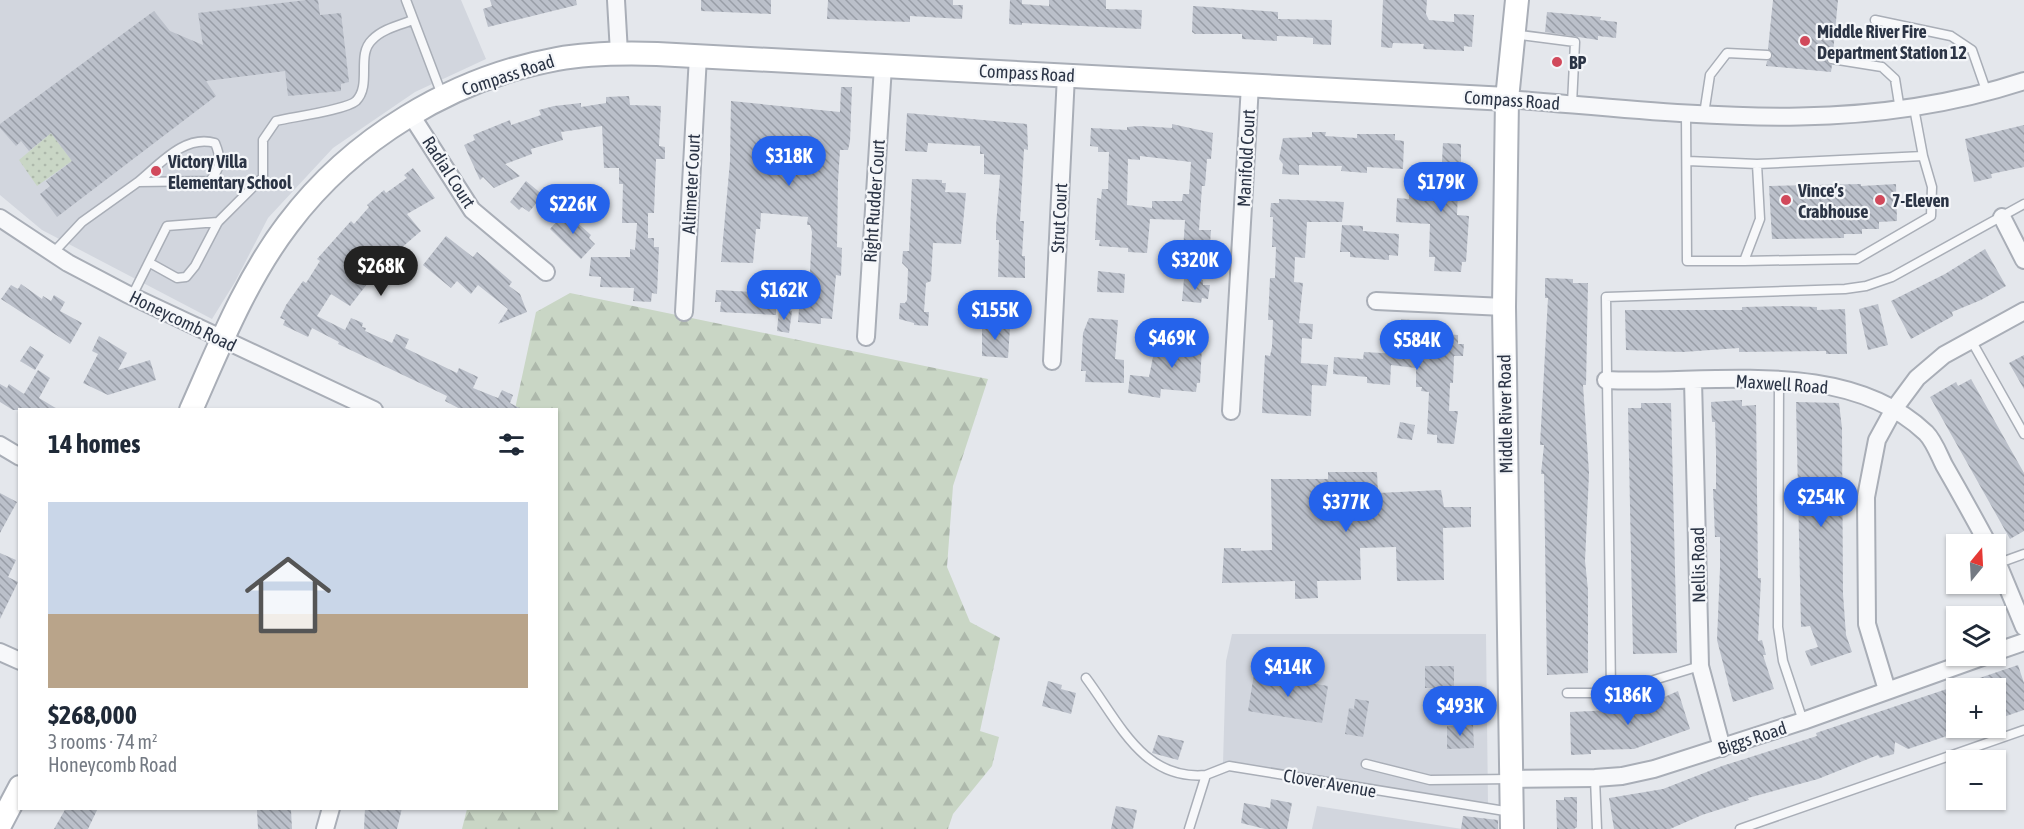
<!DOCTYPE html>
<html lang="en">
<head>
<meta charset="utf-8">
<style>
	:root { --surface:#fff; --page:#f2f2f3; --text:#1f2937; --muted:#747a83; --line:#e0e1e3; --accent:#2563eb }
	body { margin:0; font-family:"Asap Condensed",sans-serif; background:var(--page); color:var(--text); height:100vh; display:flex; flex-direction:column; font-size:22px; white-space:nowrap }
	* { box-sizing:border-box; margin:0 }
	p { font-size:20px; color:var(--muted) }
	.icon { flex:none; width:33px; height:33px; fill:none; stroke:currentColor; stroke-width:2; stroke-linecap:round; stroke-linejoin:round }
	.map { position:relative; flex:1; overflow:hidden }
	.side { position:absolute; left:18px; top:408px; width:540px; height:402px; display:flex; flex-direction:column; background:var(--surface); border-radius:0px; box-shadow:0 2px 4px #0004 }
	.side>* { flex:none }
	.needle { width:39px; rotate:18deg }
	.buttons { position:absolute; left:1946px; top:534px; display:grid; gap:12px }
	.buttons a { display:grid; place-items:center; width:60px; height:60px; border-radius:0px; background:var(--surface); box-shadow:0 2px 4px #0004; font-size:30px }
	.price { position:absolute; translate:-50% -51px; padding:0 14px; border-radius:21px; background:var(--accent); color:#fff; font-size:20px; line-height:39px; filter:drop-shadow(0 2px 3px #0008) }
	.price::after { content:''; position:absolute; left:50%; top:36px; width:18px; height:14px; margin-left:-9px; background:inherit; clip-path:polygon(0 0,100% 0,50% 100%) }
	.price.current { background:#222; color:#fff }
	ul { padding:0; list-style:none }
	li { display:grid; align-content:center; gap:12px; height:318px; padding:0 30px }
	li+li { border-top:2px solid var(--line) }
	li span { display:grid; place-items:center; height:186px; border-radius:0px; color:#555 }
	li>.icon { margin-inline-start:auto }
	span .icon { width:108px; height:108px; fill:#fffc; stroke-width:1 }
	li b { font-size:26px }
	h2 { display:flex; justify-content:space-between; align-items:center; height:72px; padding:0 30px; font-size:26px }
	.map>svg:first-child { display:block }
	.built { fill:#d2d6de }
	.grass { fill:url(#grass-dots) }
	.forest { fill:url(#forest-firs) }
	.building { fill:url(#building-back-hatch); fill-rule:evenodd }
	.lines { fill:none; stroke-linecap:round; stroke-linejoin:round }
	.lane-casing { stroke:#a9aeb7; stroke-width:11 }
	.street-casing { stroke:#a9aeb7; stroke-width:20 }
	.secondary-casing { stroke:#a9aeb7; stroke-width:26 }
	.lane { stroke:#f7f8fa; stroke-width:8 }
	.street { stroke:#f7f8fa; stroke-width:16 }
	.secondary { stroke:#fff; stroke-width:22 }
	.poi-dot { fill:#d1495b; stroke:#f4f6f9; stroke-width:2 }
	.labels { text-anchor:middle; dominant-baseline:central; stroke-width:4.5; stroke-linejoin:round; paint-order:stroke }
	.poi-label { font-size:18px; font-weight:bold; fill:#2b3445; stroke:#f4f6f9; text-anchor:start }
	.street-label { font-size:18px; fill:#2b3445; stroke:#f4f6f9 }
</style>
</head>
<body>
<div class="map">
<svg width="2024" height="829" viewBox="0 0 2024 829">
	<defs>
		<pattern id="grass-dots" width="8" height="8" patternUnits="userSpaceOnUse" patternTransform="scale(1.5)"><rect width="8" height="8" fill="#c9d6c5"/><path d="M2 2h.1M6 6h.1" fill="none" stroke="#adb8ab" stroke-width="1.8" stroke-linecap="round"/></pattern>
		<pattern id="forest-firs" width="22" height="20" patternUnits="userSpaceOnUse" patternTransform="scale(1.5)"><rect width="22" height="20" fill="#c9d6c5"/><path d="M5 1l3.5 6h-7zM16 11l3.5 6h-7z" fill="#adb8ab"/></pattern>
		<pattern id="building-back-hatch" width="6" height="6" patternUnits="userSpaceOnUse" patternTransform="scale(1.5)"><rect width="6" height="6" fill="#bbc0ca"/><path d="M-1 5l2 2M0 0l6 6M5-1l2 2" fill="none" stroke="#989da6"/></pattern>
	</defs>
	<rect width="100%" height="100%" fill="#e4e7ec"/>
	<path class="built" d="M0 0H461L486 59 415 92 333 148 268 218 235 282 212 319 42 230 0 195Z
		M1232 634H1486L1488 805 1223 763 1226 661Z
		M1317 806 1462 829H1312Z"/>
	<path class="grass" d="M51 133 72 161 37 186 19 160Z"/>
	<path class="forest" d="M570 293 988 379 953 486 947 567 970 622 1000 638 980 731 999 737 992 766 953 814 948 829H462L467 809 556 808V410L515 409 536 312Z"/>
	<path class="building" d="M306 0H318L320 15 341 13 349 82 341 84V91L288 96 285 71 206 81 216 96 57 217 40 194 50 186 46 181 72 161 51 133 29 151 21 141 16 146 0 128V124L154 11 170 31 203 45 198 13Z
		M490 0H576L577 5 488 27 483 9 492 6Z
		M701 0H771V14L701 11Z
		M828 0H953V5H963L962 19 910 16V22L827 19Z
		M1010 0H1022V4L1049 6V0H1106V9L1142 10 1141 29 1022 23V25L1009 24Z
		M1383 0H1427L1426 14 1429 20 1454 22V14L1474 15 1472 47 1464 46V51L1423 49 1424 44 1393 43 1392 48 1381 47Z
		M1773 0H1838L1833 53 1826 59 1832 65 1831 72 1766 66 1767 61 1773 56 1768 49Z
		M1193 6 1278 12V19L1332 20 1331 45 1313 44V38L1303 37 1277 36V41L1242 39V34H1195L1192 32Z
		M1547 12 1601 17 1600 20 1617 22 1616 38 1598 36V40L1545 32Z
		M841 87H852L850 141 848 150H840L838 181 837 247 842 248 841 276 836 275 832 319 821 318V324L798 322 802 271 810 272 812 232 810 225H807L808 217 761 213 760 229H756L753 263 721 262 730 161 731 101 840 112ZM778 144 814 145 813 171 777 166Z
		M629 96 630 105 661 106 659 146 665 147V159H656L654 213H648V238H654V247H659L657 294 652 293 651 302 633 301 634 288 600 287 601 277 589 276 591 257H630V249L635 250 637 223H622L623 184H619V168H604L602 126 561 132 563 140 531 149 532 154 505 164 520 176 494 188 483 177 480 180 464 145 475 140 473 135 510 120 511 125 541 115 539 110 554 106 581 103V107L606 103V97Z
		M907 113 1027 124 1028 150 1024 149 1020 221H1024L1022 256H1025V278L998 277 999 240H996V226L1000 175 984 174V154H980V146L928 143 927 152 905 151Z
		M1172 124 1213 133 1211 159H1207L1205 186H1202L1199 230H1211L1210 244H1205V252L1183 251 1185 220 1150 219 1147 253 1128 252V248L1099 246 1100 240H1095L1097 198 1101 199 1102 189H1108L1109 152H1098V147L1090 146 1091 128 1127 130V127L1140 126 1172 128ZM1140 156 1191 162 1189 194H1183L1182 201H1152V208L1127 205 1128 159 1140 160Z
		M2024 125V167L1991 174 1992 178 1974 182 1965 139Z
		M1312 132H1326L1325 136 1357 138V134H1395V140L1404 141 1403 169 1367 167V173L1341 171 1342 166 1299 165V175L1282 174 1283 164 1279 159 1283 138 1312 137Z
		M1443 143 1461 144V192H1458L1457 215 1469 216 1466 262H1462L1461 272 1434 271 1435 257H1429L1430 224 1396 222 1397 198 1409 199V189L1430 190 1431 178 1441 179Z
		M413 168 435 198 407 214 421 231 386 261 372 246 354 265 371 279 350 306 331 294 317 316 345 330 351 318 363 323 362 327 366 328 365 331 392 343 396 334 409 339 405 348 457 373 459 368 478 377 473 388 498 398 502 390 513 395 510 403 523 410H462L445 401 447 396 338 344 339 342 312 328 308 337 283 325 285 320 280 318 286 305 303 281 306 283 320 261 317 259 351 221 354 224 369 207 367 205 384 190 386 193 407 178 404 175Z
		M912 179 942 180V183H946L945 192 966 193 961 244 933 243 931 281 926 283 924 312H929L928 326 914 325V323L899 319 900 303H905L907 300 908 269 902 263 903 251H909Z
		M526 181 543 195 529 212 522 207 519 210 510 202Z
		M1861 184V186L1896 184 1897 221 1879 222V229H1862V234H1844V238L1772 239 1769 186Z
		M1279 199 1344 202 1342 222H1307L1305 258 1295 257 1294 282 1303 283 1299 323 1313 324 1312 339 1302 338 1301 363 1328 365 1326 386 1312 385 1311 416 1262 413 1265 355 1270 356 1272 347 1273 320H1268L1270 278H1275L1276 247H1272L1273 217H1270L1271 203H1279Z
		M565 212 591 235 589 238 595 244 581 259 550 229Z
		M1342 225 1363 226V231L1399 234 1398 256 1389 255V260L1350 257V252H1340Z
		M446 236 473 257 477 252 512 282 509 286 520 294 527 312 498 324 508 309 478 285 471 294 457 281 451 288 423 265Z
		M1985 249 2006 286 1981 300 1952 312 1953 316 1911 339 1891 301 1945 274Z
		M1098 271 1125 274 1124 293 1097 292Z
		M1545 278 1573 279V283H1588L1586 385H1583L1589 473 1585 561 1588 590V673L1547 675 1544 474H1541L1544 445H1540L1548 298H1545Z
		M1184 279 1203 280V285H1210L1208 299 1202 298 1201 303 1182 301Z
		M21 284 42 299 43 296 51 301 54 295 65 302 60 311 82 323 70 344 1 299 11 285 18 289Z
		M716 290 776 293V315L720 312 721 302H715Z
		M1878 304 1888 345 1868 350 1859 309Z
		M1787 306 1817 307V310L1845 309 1847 354H1826V351L1739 352V348L1683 352 1626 350 1625 310H1742V307Z
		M779 309 792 311 789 333 777 331Z
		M1089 318 1118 320 1115 359 1124 360V383L1085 382 1086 371H1081L1083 333Z
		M1401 319 1431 322 1430 333 1458 335V344H1464L1463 356H1454L1453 383H1450L1449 411H1458L1454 444 1437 443V435L1427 434 1429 392 1421 391 1422 387H1416V368L1391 365 1390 385 1367 383V377L1333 374 1334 357 1363 359 1364 352 1399 354Z
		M982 324 1010 327 1008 358 982 356Z
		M1172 334 1199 335V347H1202L1200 383H1197L1196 392 1161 389 1160 398 1128 393 1130 375 1149 377 1154 352 1171 355Z
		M99 336 127 353 118 370 150 360 156 380 108 395 83 383 98 354 92 351Z
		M30 346 44 355 35 370 20 361Z
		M2024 355V389L2009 363Z
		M38 370 50 378 39 398 59 410H13L0 402V384L7 388 9 384 24 394Z
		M1971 379 2024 473V531L2010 539 1930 397 1956 382 1958 386Z
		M1742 400V406L1756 405 1758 578H1761L1758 641 1762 640 1766 655H1763L1774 689 1733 702 1717 640 1720 568V537H1715L1713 489H1716V452L1715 422H1712L1711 402Z
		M1796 402 1839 403 1842 428 1843 594 1846 635 1852 652 1811 666 1805 651 1818 647 1810 626 1801 627Z
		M1641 403H1671L1677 653 1633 654 1628 408H1641Z
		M1400 422 1415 425 1412 440 1397 438Z
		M1328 472H1377L1378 493 1441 490 1444 507H1471V527L1443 528 1444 580 1397 581 1396 547 1360 548 1361 580 1317 581 1318 598 1295 599V581L1222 583 1224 548H1241V551L1272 550 1271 479H1328Z
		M0 493 17 502 0 533Z
		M0 553 16 560 8 577 18 582 0 619Z
		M2018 665 2024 683V710L2015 713 1995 720V688H1956V732L1950 735 1908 749 1895 742 1894 754 1880 758 1878 755 1818 779 1748 798 1749 800 1702 815 1670 829H1614L1609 798 1663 789 1722 766 1817 736 1816 733Z
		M1425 666H1454V688H1425Z
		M1254 674 1328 686 1322 723 1248 711Z
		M1048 681 1062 685 1061 689 1076 693 1071 714 1042 706Z
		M1678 691 1690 729 1634 749 1591 750V754L1571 755 1570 712 1635 709 1633 704 1662 698Z
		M1355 699 1369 701 1363 737 1345 734 1349 708 1354 709Z
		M1473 725 1474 748 1447 749V726Z
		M1158 735 1184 741 1178 760 1152 753Z
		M1564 797H1577V827L1574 829H1557L1556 800H1564Z
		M1271 799 1292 803 1287 829H1265L1241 823 1244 803 1270 808Z
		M1116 806 1137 810 1133 829H1111Z
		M66 808H98L88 829H54Z
		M286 808 291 810 292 829H258L257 810Z
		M365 808H402L397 829H364Z
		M1463 816 1498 820V829H1461Z"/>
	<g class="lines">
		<g class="lane-casing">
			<path id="lane" d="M406 0 442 95
				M1875 20 1951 36 1972 50 1987 93
				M1513 34 1575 42 1572 104
				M1832 59 1882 67 1895 79 1900 110
				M1686 113 1687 261H1744L1760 219 1757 164 1688 161
				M1704 114 1710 75 1727 53 1767 55
				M1757 164 1923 156 1914 108
				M53 253 82 222 138 182 210 181C221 167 222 160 215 143 185 134 160 164 138 182
				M1744 261 1857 259 1931 216 1932 187 1923 156
				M150 263 177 278 186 277 195 266 218 222 263 177V140L276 121C292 117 346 110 356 101 372 85 356 55 372 40 382 29 400 25 413 20
				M132 296 167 226 218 222
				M1971 340 2024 434
				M1779 381 1778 627 1783 661 1803 721
				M1999 563 2024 554
				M1700 666 1611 693 1606 297 1845 289 1866 286 1892 277 2024 204
				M1086 678C1119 722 1143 781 1206 775
				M1567 693H1611
				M1366 764 1430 780 1511 779
				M1595 778 1597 829
				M1189 829 1206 775 1229 766 1511 812
				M1740 829 2024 730"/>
		</g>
		<g class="street-casing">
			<path id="street" d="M616 0 619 53
				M1507 99C1684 113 1851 138 2024 81
				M411 115 472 210 546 272
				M2002 217 2024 260
				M0 218 68 263 127 294 374 410
				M1376 301 1504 307
				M684 312 698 56
				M866 337 883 66
				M1052 361 1066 75
				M1606 380C1709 385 1845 356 1926 433 1934 441 1939 455 1944 465 1959 491 1974 518 1988 544
				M1693 380 1700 666 1722 748
				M1231 411 1250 85
				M0 445 20 457
				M1995 557 2024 627
				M0 652 20 661
				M1995 652 2024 642
				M1887 690 1867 624 1866 497 1877 440 1894 409 1917 378 1944 355 2024 311
				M1511 779 1595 778 1622 776 1654 769 1803 721 1985 656
				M325 829 331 808"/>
		</g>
		<g class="secondary-casing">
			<path id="secondary" d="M191 410C219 347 246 279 288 224 352 139 452 78 557 59 590 53 623 53 657 54L1507 99
				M0 825 20 787
				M1512 829 1504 307 1507 99 1517 0"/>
		</g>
		<use href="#lane" class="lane"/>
		<use href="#street" class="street"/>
		<use href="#secondary" class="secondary"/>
	</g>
	<g class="poi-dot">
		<circle cx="1805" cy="41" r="6"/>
		<circle cx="1557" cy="62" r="6"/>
		<circle cx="156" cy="171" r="6"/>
		<circle cx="1786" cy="200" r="6"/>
		<circle cx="1880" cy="200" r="6"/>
	</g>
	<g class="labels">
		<g class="poi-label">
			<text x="1817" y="31">Middle River Fire<tspan x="1817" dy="21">Department Station 12</tspan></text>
			<text x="1569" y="62">BP</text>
			<text x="168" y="161">Victory Villa<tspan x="168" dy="21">Elementary School</tspan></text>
			<text x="1798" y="190">Vince’s<tspan x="1798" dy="21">Crabhouse</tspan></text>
			<text x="1892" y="200">7-Eleven</text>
		</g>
		<g class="street-label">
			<text transform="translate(1027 73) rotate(3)">Compass Road</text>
			<text transform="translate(508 75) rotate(-18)">Compass Road</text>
			<text transform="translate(1512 100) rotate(4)">Compass Road</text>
			<text transform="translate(1246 158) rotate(-87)">Manifold Court</text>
			<text transform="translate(449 172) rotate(57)">Radial Court</text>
			<text transform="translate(691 184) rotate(-87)">Altimeter Court</text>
			<text transform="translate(874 201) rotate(-86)">Right Rudder Court</text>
			<text transform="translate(1059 218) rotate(-87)">Strut Court</text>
			<text transform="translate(183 321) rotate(26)">Honeycomb Road</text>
			<text transform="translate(1782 384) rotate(4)">Maxwell Road</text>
			<text transform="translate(1505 414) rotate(-91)">Middle River Road</text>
			<text transform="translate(1698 565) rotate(-91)">Nellis Road</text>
			<text transform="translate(1752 738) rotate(-18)">Biggs Road</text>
			<text transform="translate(1330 783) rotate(10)">Clover Avenue</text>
		</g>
	</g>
</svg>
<div class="buttons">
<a><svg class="needle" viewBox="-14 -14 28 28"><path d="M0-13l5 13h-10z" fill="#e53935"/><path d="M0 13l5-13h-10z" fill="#747a83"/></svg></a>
<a><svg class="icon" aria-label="layers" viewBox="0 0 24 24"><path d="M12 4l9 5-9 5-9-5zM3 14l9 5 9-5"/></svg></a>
<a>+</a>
<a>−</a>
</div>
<b class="price" style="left:789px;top:187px">$318K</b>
<b class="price" style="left:1441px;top:213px">$179K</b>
<b class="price" style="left:573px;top:235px">$226K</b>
<b class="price" style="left:1195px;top:291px">$320K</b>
<b class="price current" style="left:381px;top:297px">$268K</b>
<b class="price" style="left:784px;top:321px">$162K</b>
<b class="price" style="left:995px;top:341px">$155K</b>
<b class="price" style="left:1172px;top:369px">$469K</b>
<b class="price" style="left:1417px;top:371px">$584K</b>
<b class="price" style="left:1821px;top:528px">$254K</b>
<b class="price" style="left:1346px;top:533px">$377K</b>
<b class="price" style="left:1288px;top:698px">$414K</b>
<b class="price" style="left:1628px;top:726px">$186K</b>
<b class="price" style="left:1460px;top:737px">$493K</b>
<section class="side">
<h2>14 homes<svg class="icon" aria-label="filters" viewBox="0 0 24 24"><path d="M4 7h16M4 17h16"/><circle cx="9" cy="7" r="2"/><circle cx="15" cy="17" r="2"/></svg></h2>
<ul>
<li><span style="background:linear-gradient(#c9d6e8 60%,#b9a48a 0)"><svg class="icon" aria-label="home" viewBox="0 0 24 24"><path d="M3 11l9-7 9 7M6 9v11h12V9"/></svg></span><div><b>$268,000</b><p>3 rooms · 74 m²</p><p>Honeycomb Road</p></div></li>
</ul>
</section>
</div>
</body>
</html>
